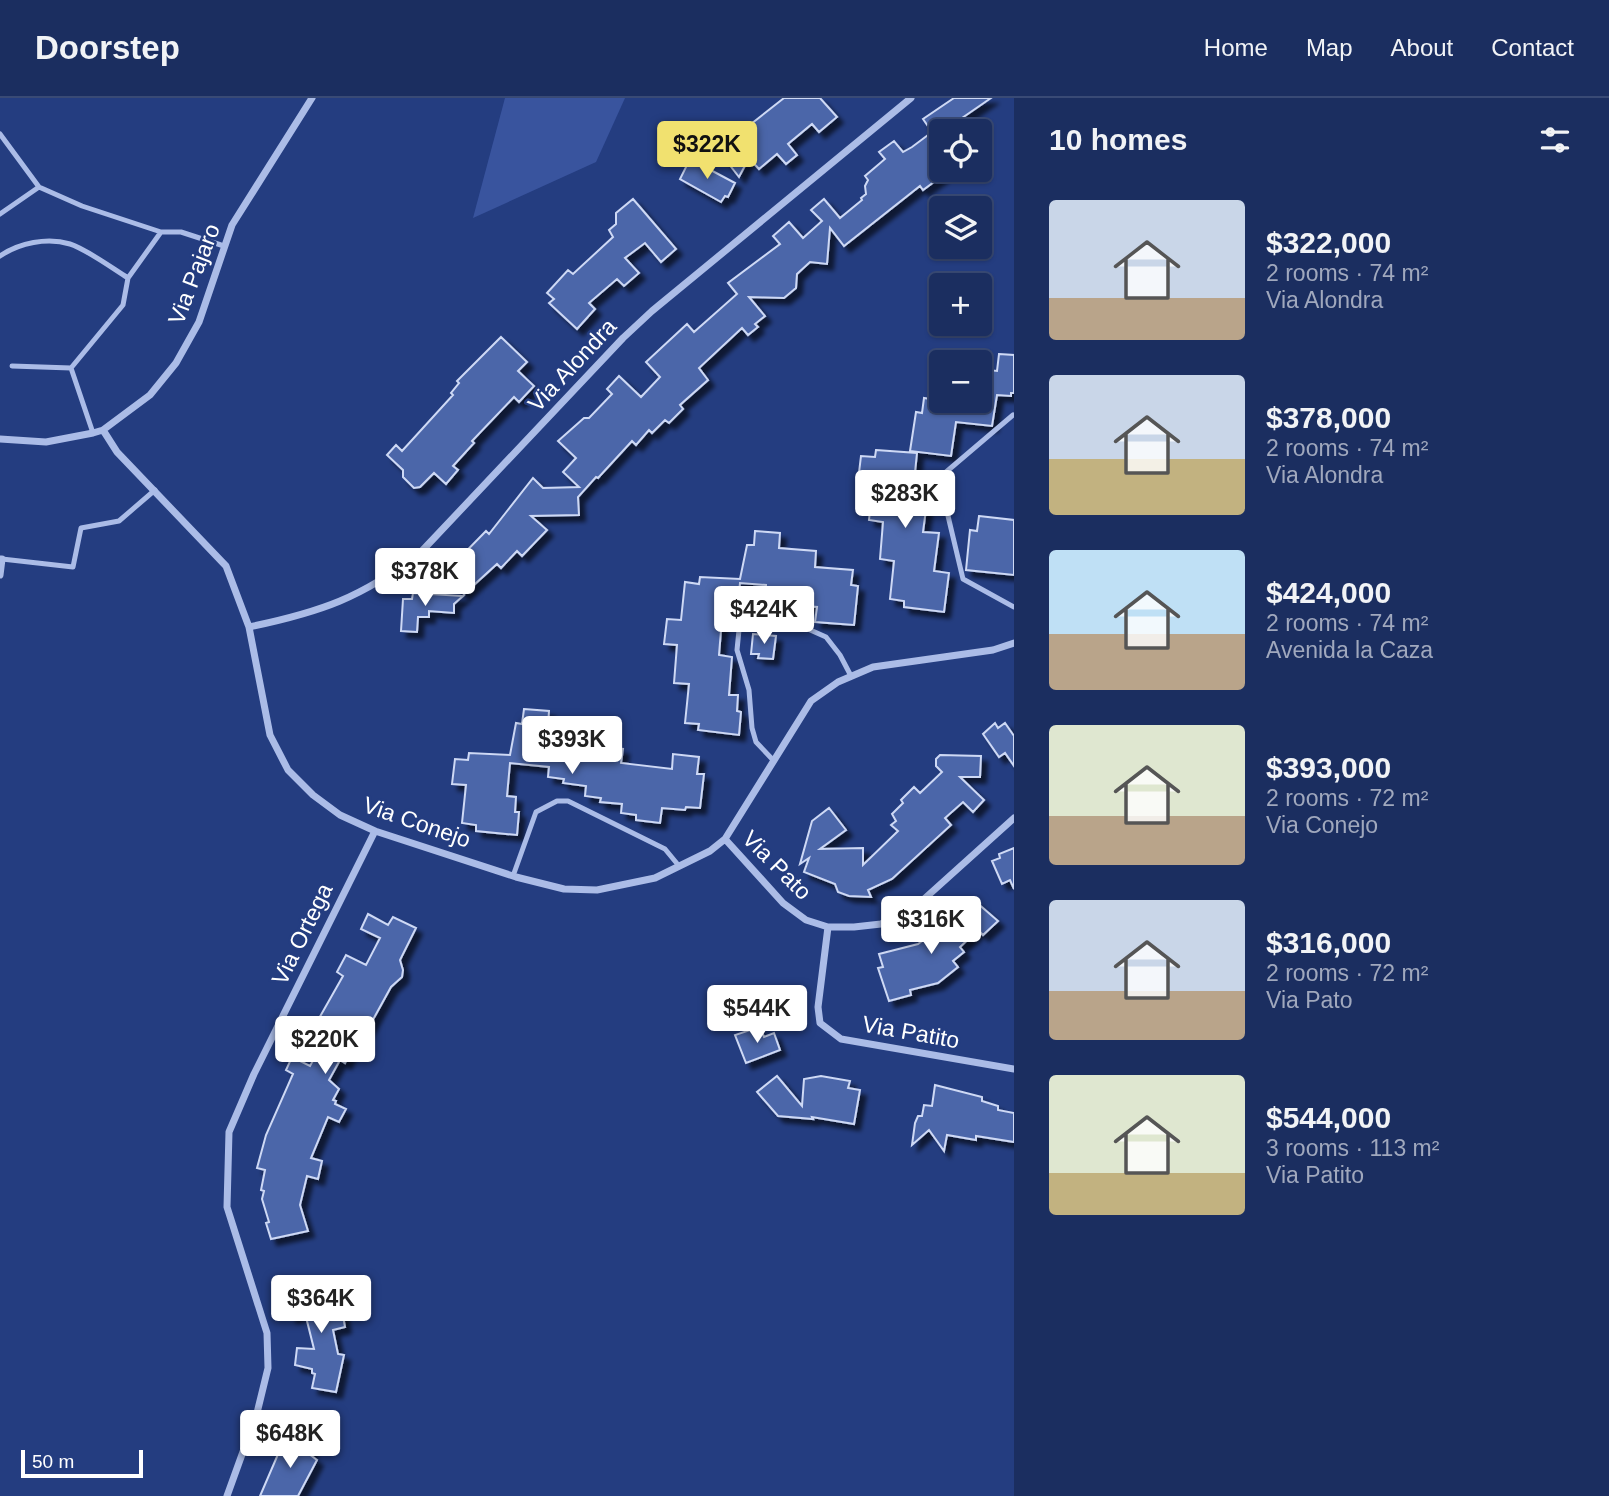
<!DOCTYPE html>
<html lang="en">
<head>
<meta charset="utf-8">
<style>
	:root { --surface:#1b2e60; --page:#243666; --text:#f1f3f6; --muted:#a0a8bd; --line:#394a75; --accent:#f1e16f }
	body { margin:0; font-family:Arial,sans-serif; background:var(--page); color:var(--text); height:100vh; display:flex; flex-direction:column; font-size:26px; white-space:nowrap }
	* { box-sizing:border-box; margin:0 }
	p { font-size:23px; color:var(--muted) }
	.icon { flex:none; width:38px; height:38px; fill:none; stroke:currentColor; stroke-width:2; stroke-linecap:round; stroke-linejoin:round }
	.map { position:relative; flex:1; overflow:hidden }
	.details { display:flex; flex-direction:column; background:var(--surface); width:595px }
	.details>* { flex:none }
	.fabs { position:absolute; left:929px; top:21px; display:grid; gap:14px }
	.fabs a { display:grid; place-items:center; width:63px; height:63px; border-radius:7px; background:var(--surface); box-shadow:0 2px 5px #0004,0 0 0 2px var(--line); font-size:35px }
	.scale { position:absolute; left:21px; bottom:18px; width:122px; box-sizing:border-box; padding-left:7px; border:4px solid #fff; border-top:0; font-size:19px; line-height:24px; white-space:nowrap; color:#fff; -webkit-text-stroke:5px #243d80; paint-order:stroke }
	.price { position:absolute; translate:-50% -60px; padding:0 16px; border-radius:7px; background:#fff; color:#222; font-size:23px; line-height:46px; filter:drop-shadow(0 2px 4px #0008) }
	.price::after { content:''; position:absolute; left:50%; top:42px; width:21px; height:16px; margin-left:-10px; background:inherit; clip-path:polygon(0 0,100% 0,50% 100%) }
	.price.on { background:var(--accent); color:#111 }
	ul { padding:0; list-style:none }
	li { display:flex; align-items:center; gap:21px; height:175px; padding:0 35px }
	li span { display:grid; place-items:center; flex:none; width:196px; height:140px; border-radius:7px; color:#555 }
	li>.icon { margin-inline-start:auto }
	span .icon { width:84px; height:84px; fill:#fffc; stroke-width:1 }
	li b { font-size:30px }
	h2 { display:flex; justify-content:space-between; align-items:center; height:84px; padding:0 35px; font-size:30px }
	header { display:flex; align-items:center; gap:42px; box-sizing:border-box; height:98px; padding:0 35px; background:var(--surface); border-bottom:2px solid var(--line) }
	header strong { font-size:33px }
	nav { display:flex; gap:38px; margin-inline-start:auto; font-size:24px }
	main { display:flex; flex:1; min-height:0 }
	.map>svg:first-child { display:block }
	.green { fill:#39549e }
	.building { fill:#4c66a9; stroke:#ced9f5; stroke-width:2; filter:url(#shadow) }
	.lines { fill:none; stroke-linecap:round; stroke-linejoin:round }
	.service { stroke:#abbce7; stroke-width:5 }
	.minor { stroke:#abbce7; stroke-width:7 }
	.labels { text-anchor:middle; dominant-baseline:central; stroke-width:5; stroke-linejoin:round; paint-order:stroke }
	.street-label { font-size:23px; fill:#fff; stroke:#243d80 }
</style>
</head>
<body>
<header>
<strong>Doorstep</strong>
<nav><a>Home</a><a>Map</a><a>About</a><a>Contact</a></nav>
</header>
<main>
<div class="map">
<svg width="1014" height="1398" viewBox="0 0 1014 1398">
	<defs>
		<filter id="shadow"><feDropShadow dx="6" dy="6" stdDeviation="2" flood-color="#0009"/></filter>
	</defs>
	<rect width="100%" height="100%" fill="#243d80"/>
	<path class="green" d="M505 0H625L596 64 473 120Z"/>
	<path class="building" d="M784 0H820L837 19 819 34 812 26 788 46 797 57 786 66 777 56 759 71 749 60 739 79 718 52Z
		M954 0H991L962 20 969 33H942V78L923 92 920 88 844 148 830 130 827 166 810 164 797 176 796 190 784 200 749 199 765 218 755 226 758 229 748 237 742 230 699 270 708 282 680 307 683 311 669 325 665 322 652 335 649 332 636 347 632 343 598 380 596 379 578 399 579 417 531 418 547 432 522 458 517 453 501 470 497 466 464 496 444 476 486 433 489 436 533 380 543 390 579 389 563 374 576 360 558 343 584 320H589L612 296 607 291 619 278 641 299 660 279 646 264 687 226 694 234 737 196 728 185 780 146 773 138 789 124 803 140 822 123 811 112 824 101 840 120 862 102 861 100 866 96 865 88 868 82 865 78 885 61 879 54 894 43 903 54 912 49 932 34 923 21Z
		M690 61 735 85 728 99 725 98 721 104 680 81Z
		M633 101 676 151 661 164 645 145 625 160 639 175 624 188 617 181 589 205 595 211 577 231 549 205 554 201 547 195 568 172 573 176 613 139 609 132 616 126V115Z
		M501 239 527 264 518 273 534 288 519 304 514 299 472 343 474 345 453 368 458 372 446 386 434 375 420 389 414 390 403 379V372L387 357 396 347 402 353 453 297 451 295 459 285 457 283Z
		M999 256 1014 257V295H1011V298L997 297 992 328 956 324 951 358 910 353 916 314 922 315 924 300 942 303H980V271L997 273Z
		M876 352 917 355 913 394 928 396 923 434 939 435 934 473 949 475 944 514 904 509V503L890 501 894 463 880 461 883 424 869 422 873 385 858 383 861 358 875 359Z
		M979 418 1014 422V477L966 472 970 432 977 433Z
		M755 433 780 435 779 450 816 453 815 469 853 472 851 487 858 488 854 527 815 524 817 509 779 506 781 491 766 490V487L740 485 736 521 722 520 719 557 732 559 729 597H738L737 613 741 614 739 637 698 632 699 626 685 625 689 586 674 585 677 547 664 546 667 521 681 522 685 484 699 486 700 479 740 481 747 447H754Z
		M413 495 463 498 454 506V515L429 513V519H418L417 534 401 533 403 501H412Z
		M753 536 776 538 773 561 758 560 759 556H751Z
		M524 611 549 613 548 628 586 632 585 647 623 651 621 665 672 671 673 656 699 659 697 676H704L700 710 686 709 685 712 662 710 660 725 636 722V717L621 715 622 706 600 704 601 700 585 698 586 688 563 685 564 681 548 679 549 669 510 665 507 698 516 699 515 714H519L517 737 476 733V727L462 725 466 687 452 686 455 661 468 662 469 655 510 657 516 625 522 626Z
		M995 625 998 630 1005 625 1014 638V668L1005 655 999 659 983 636Z
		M940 657 981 658 980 679H960L984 702 973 714 963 704 945 720 951 727 892 781 868 792 871 799 849 798 838 794 835 786 804 774 809 760 800 766 812 723 829 710 846 732 820 751 863 750V767L898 733 891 727 896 723 892 716 903 705 901 702 914 689 920 695 942 674 936 668V661Z
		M1014 750V791L1010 782 1002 786 992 763 1000 760 999 756Z
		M976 804 998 823 983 837 978 832 960 849 964 854 953 863 958 869 938 885 910 892 911 897 889 903 878 870 883 869 879 856 918 846 926 840 932 847 953 831 951 829Z
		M368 816 388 827 393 819 416 830 400 862 403 872 402 879 391 889 364 938 360 936 345 965 340 962 329 982 339 991 333 1002 336 1003 335 1006 346 1011 339 1024 328 1019 311 1060 322 1063 318 1081 307 1078 300 1107 308 1133 271 1141 266 1125 269 1124 262 1101 264 1093 261 1092 265 1072 257 1070 266 1037 293 976 286 972 292 959 310 968 323 945 309 938 343 878 337 874 346 857 366 867 380 840 361 831Z
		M756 930 762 934 764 939 774 935 780 952 746 965 735 937Z
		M777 978 802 1008 804 981 821 978 850 983 848 990 860 992 854 1026 812 1019 813 1021 778 1018 757 994Z
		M935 987 982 999V1003L998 1008V1012L1014 1015V1044L976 1038V1042L947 1037 944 1053 929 1032 912 1047 915 1025 918 1018H922L924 1007 932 1008Z
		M330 1186 338 1190 345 1229 333 1232 338 1256 344 1257 336 1294 312 1290 315 1276 312 1275V1271L295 1267 297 1250 314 1251 305 1215 291 1219 286 1201 328 1189Z
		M285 1340 308 1347 312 1350 309 1356 317 1362 298 1398H260Z"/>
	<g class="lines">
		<path class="service" d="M0 36 39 89 82 108 161 134
			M0 116 39 89
			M0 158C19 145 47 139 70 146 86 151 112 170 128 180
			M12 268 71 270
			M1013 317 939 380 963 481 1014 509
			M93 335 71 270 123 207 128 180 161 134H181L224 148
			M2 461 73 469 81 430 119 423 155 392
			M774 663 756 644 752 630 749 592 737 552 739 532 761 510 826 539 840 557 851 578
			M513 778 536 714 557 703H568L665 751 679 768"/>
		<path class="minor" d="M103 332 117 354 226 468 249 529 270 637 288 672 313 697 340 717 375 733 516 779 564 791 597 792 655 780 710 753 725 741 811 603 838 584 873 569 993 552 1014 545
			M0 341 46 344 93 335 103 332 150 297 176 265 199 224 232 127 312 0
			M0 461H2L0 477
			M249 529C321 514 361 500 420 455L623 240 652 213 911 0
			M725 741 783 805 806 822 828 829H854L881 826 913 811 1014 720
			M828 829 818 909 820 925 841 941 1014 971
			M227 1398 257 1315 268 1270 267 1235 227 1109 229 1034 254 976 375 733"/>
	</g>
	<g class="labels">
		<g class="street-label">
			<text transform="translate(194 176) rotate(-69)">Via Pajaro</text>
			<text transform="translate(572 267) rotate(-47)">Via Alondra</text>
			<text transform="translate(417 724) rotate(19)">Via Conejo</text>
			<text transform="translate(777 767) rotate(45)">Via Pato</text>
			<text transform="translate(302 836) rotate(-64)">Via Ortega</text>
			<text transform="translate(911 934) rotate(10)">Via Patito</text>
		</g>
	</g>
</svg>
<div class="fabs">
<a><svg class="icon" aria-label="locate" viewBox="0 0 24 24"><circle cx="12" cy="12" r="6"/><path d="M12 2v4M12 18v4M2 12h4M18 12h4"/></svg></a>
<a><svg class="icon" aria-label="layers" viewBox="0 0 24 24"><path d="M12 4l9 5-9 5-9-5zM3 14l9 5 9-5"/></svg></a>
<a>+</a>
<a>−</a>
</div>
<div class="scale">50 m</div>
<b class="price on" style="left:707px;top:83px">$322K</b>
<b class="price" style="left:905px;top:432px">$283K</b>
<b class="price" style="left:425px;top:510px">$378K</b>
<b class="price" style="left:764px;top:548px">$424K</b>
<b class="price" style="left:572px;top:678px">$393K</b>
<b class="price" style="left:931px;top:858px">$316K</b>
<b class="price" style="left:757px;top:947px">$544K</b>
<b class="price" style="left:325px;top:978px">$220K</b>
<b class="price" style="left:321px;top:1237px">$364K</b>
<b class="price" style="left:290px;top:1372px">$648K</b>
</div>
<section class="details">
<h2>10 homes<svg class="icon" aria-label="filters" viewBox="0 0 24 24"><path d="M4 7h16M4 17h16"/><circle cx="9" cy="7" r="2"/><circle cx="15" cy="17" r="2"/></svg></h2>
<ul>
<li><span style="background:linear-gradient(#c9d6e8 70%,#b9a48a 0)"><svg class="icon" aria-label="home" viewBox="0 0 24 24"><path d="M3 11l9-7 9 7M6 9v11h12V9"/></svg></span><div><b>$322,000</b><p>2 rooms · 74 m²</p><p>Via Alondra</p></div></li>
<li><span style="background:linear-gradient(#c9d6e8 60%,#c2b280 0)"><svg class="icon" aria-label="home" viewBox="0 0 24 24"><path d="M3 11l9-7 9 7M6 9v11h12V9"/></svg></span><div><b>$378,000</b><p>2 rooms · 74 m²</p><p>Via Alondra</p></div></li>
<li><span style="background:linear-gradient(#bfe0f5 60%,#b9a48a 0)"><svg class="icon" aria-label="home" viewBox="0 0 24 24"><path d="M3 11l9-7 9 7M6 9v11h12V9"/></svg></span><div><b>$424,000</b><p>2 rooms · 74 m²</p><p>Avenida la Caza</p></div></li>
<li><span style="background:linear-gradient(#dfe7d0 65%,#b9a48a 0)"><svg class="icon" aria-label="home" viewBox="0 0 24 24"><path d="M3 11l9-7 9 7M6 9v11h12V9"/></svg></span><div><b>$393,000</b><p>2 rooms · 72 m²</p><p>Via Conejo</p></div></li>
<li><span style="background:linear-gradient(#c9d6e8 65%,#b9a48a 0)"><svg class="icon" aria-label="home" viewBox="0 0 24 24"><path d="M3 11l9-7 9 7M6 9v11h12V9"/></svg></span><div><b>$316,000</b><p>2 rooms · 72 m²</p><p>Via Pato</p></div></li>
<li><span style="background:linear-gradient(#dfe7d0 70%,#c2b280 0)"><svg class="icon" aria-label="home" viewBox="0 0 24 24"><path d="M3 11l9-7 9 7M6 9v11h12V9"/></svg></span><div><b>$544,000</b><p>3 rooms · 113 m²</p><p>Via Patito</p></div></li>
</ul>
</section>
</main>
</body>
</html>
